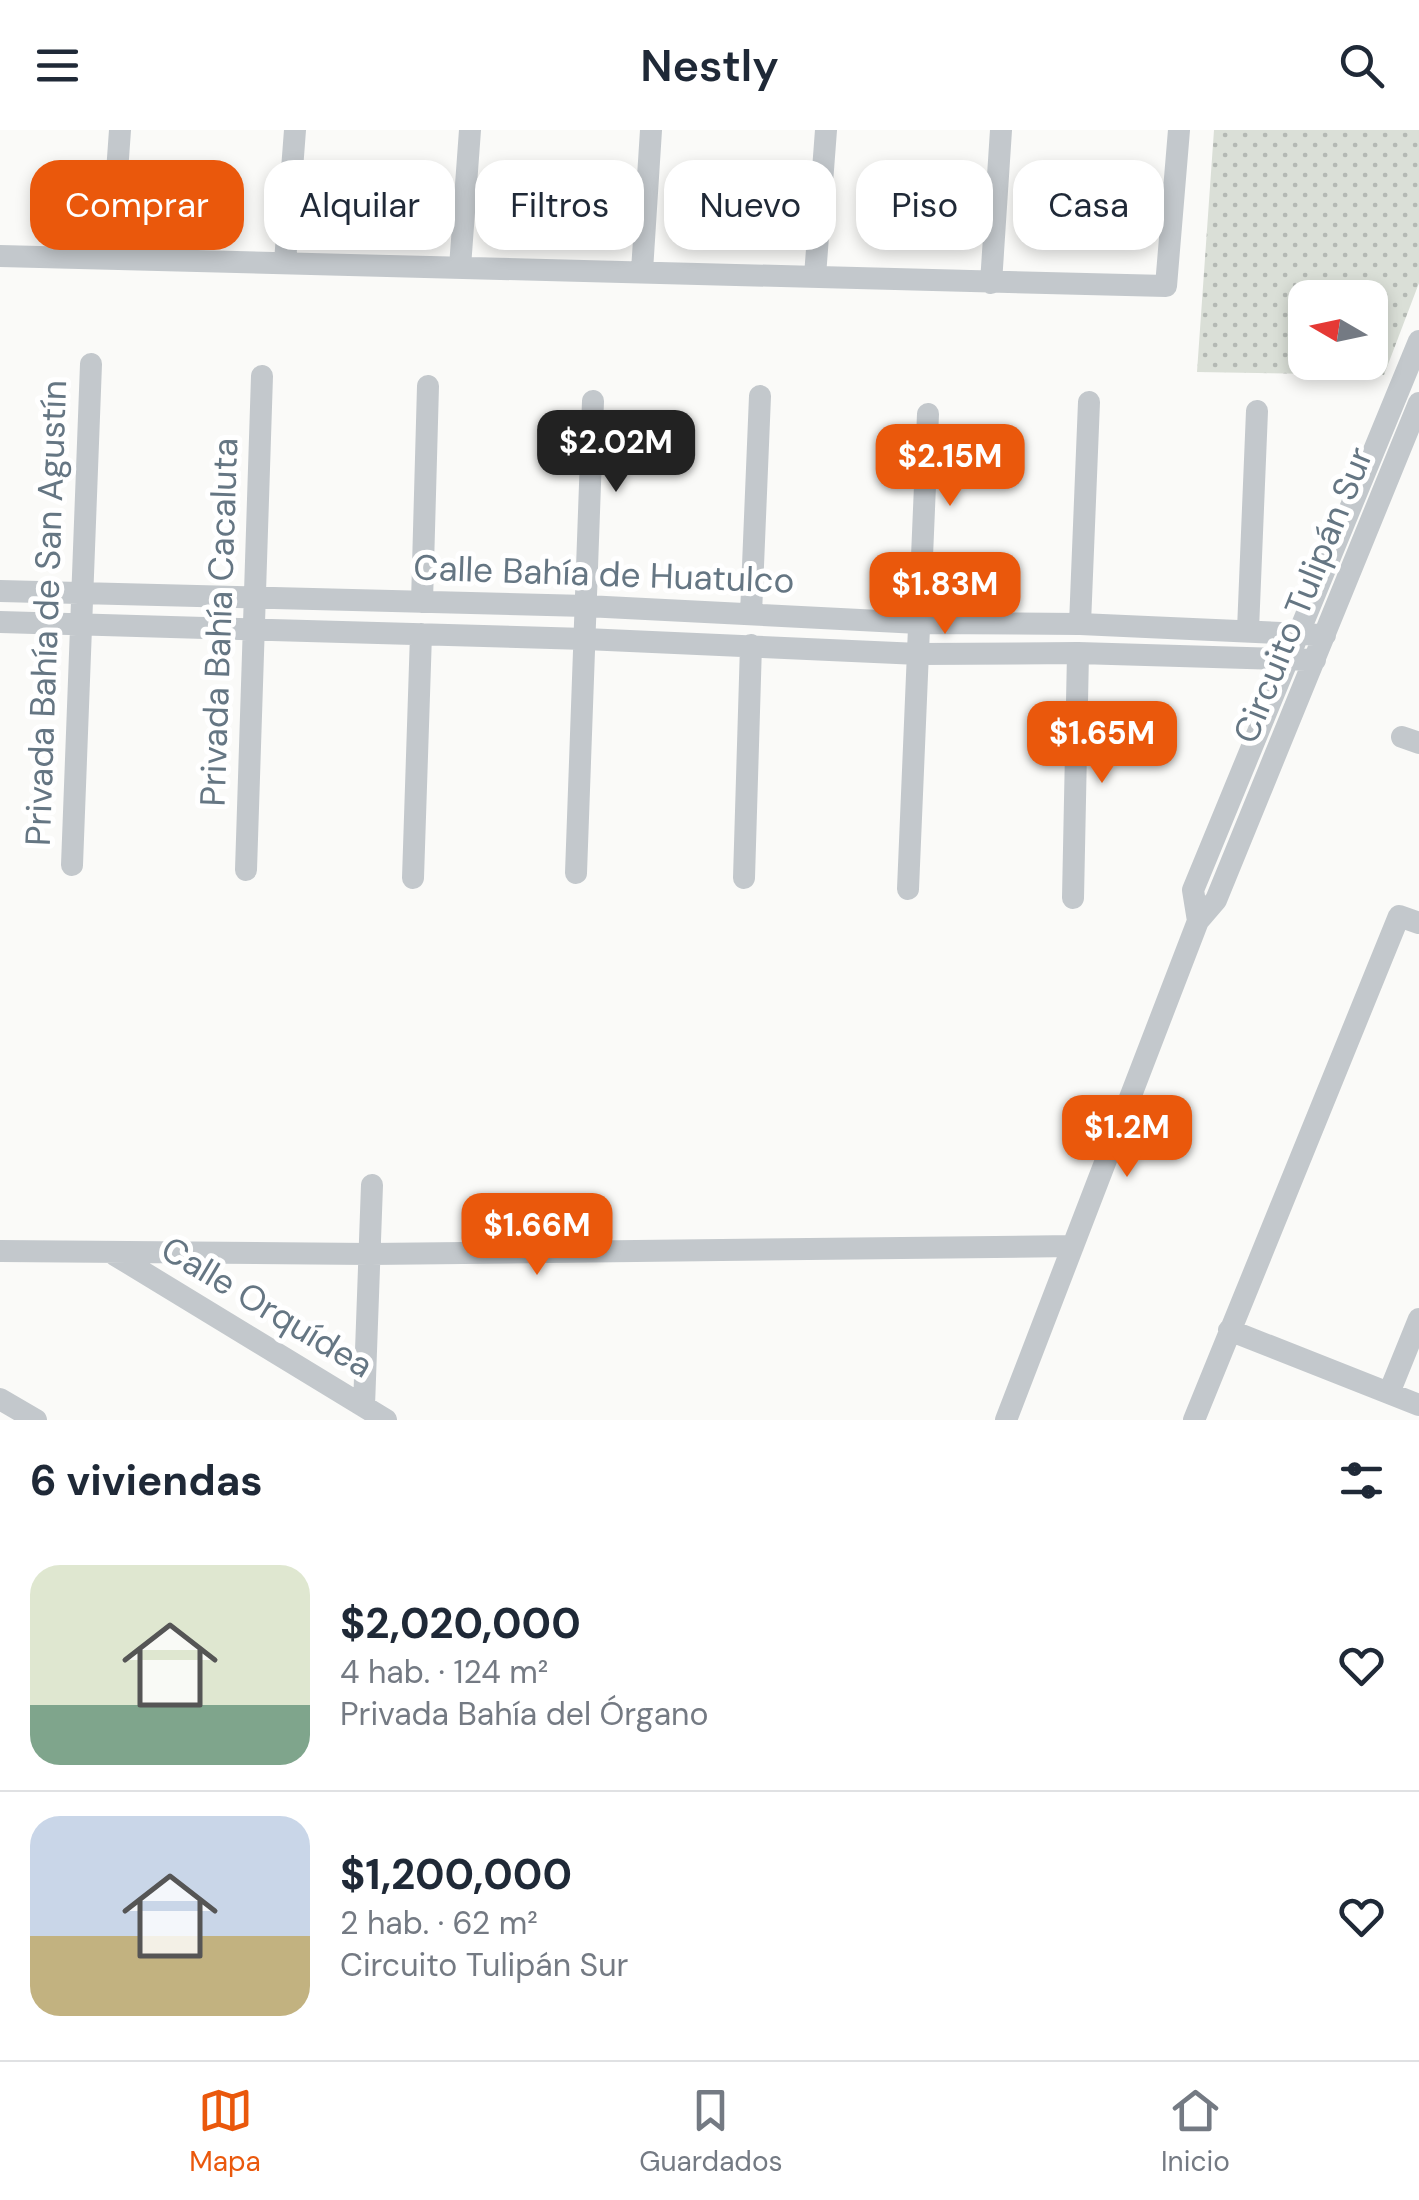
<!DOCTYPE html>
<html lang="es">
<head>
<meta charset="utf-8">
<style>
	:root { --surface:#fff; --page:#f6f6f7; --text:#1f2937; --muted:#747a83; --line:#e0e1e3; --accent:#ea580c }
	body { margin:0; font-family:"DM Sans",sans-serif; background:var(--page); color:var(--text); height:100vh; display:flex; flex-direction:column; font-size:38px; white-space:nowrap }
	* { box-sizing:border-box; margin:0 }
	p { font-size:32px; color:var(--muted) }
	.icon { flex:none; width:55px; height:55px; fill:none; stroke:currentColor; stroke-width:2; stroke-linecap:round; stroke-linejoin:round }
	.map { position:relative; height:1290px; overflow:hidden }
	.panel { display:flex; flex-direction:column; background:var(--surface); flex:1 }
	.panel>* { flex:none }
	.hud { position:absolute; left:30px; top:30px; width:1360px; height:90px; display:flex; gap:20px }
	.needle { width:65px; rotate:279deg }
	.fabs { position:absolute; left:1288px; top:150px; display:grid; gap:20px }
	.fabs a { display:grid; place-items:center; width:100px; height:100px; border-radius:20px; background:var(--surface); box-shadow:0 5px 15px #0003; font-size:50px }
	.price { position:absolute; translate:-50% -85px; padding:0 22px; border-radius:20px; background:var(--accent); color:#fff; font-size:32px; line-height:65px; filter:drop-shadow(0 2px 5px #0008) }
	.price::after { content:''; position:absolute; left:50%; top:60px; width:30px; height:22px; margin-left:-15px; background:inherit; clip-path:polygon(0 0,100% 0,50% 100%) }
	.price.current { background:#222; color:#fff }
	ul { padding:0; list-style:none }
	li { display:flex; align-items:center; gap:30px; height:250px; padding:0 30px }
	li+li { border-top:2px solid var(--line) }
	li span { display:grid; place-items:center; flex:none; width:280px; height:200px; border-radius:30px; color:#555 }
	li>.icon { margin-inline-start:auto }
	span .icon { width:120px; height:120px; fill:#fffc; stroke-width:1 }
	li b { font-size:42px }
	h2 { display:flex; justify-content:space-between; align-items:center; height:120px; padding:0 30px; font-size:42px }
	.tag { padding:0 35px; border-radius:30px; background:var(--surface); box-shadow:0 5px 15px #0003; font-size:35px; line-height:90px }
	.tag.current { background:var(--accent); color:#fff }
	header { display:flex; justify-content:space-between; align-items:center; height:130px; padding:0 30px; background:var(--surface); font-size:45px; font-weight:600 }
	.tab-bar { display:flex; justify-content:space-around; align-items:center; height:140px; border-top:2px solid var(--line); background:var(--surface); font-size:28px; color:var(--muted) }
	.tab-bar a { display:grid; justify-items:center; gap:5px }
	.tab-bar .current { color:var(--accent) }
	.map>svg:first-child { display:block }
	.park { fill:url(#park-dots); fill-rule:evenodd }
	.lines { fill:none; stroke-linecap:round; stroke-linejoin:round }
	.minor { stroke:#c3c8cc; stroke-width:22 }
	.labels { text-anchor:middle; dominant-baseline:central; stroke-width:10; stroke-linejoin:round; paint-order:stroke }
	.street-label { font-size:35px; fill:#657683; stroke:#fff }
</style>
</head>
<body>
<header><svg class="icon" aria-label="menu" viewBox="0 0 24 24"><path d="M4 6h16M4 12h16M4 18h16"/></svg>Nestly<svg class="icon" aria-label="search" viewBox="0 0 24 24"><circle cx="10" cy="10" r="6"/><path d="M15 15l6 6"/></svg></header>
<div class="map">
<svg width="1419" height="1290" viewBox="0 0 1419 1290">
	<defs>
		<pattern id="park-dots" width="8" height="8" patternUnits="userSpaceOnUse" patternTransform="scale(2.5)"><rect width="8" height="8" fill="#dadfd7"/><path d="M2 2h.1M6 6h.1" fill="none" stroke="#b4b9b4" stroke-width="1.8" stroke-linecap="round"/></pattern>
	</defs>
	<rect width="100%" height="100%" fill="#fafaf8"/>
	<path class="park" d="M1214 0H1419V153L1384 245 1197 242ZM1305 168H1370V232H1305Z"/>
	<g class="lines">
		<path class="minor" d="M0 126 1166 156 1179 0
			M111 127 120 0
			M285 132 295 0
			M460 137 470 0
			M642 141 651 0
			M815 146 826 0
			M991 153 1001 0
			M0 461 586 476 919 493 1080 494 1325 505
			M422 472 428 256
			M751 484 760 266
			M0 492 585 509 919 524 1078 523 1315 530
			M1080 494 1089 272
			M1248 500 1257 281
			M1402 607 1419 613
			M72 735 91 234
			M246 740 262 246
			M576 743 593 271
			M413 748 421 504
			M744 748 751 515
			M908 759 928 284
			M1073 768 1078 523
			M1198 791 1193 760 1419 211
			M0 1121 370 1124 1073 1116
			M115 1125 386 1290
			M1229 1200 1419 1275
			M1389 1263 1419 1189
			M0 1269 36 1290
			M364 1276 372 1055
			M1006 1290 1198 791 1216 770 1419 273
			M1194 1290 1399 786 1419 793"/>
	</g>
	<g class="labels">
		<g class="street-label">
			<text transform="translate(604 444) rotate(2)">Calle Bahía de Huatulco</text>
			<text transform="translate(1303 465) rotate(-68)">Circuito Tulipán Sur</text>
			<text transform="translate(46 483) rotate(-88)">Privada Bahía de San Agustín</text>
			<text transform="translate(219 492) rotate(-88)">Privada Bahía Cacaluta</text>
			<text transform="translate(267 1177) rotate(31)">Calle Orquídea</text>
		</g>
	</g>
</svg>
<div class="fabs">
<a><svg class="needle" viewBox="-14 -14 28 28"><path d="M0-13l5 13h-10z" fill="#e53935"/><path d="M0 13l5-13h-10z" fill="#747a83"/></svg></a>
</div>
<b class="price current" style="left:616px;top:365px">$2.02M</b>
<b class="price" style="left:950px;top:379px">$2.15M</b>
<b class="price" style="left:945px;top:507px">$1.83M</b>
<b class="price" style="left:1102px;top:656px">$1.65M</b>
<b class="price" style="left:1127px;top:1050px">$1.2M</b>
<b class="price" style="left:537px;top:1148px">$1.66M</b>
<div class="hud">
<a class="tag current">Comprar</a>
<a class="tag">Alquilar</a>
<a class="tag">Filtros</a>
<a class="tag">Nuevo</a>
<a class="tag">Piso</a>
<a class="tag">Casa</a>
</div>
</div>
<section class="panel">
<h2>6 viviendas<svg class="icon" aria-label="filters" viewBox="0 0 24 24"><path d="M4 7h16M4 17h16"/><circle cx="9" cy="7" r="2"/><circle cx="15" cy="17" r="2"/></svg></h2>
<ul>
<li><span style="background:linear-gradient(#dfe7d0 70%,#7fa58c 0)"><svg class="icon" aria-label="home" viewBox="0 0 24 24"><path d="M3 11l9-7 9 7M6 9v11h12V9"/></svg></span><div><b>$2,020,000</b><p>4 hab. · 124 m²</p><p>Privada Bahía del Órgano</p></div><svg class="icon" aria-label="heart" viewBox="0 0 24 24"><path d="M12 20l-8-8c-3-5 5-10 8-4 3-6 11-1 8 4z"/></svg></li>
<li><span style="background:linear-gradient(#c9d6e8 60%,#c2b280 0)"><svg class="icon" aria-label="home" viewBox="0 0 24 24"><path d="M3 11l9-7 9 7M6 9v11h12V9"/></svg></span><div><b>$1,200,000</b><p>2 hab. · 62 m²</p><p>Circuito Tulipán Sur</p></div><svg class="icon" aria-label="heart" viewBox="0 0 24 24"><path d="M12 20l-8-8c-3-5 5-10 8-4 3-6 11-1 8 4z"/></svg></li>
</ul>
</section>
<nav class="tab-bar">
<a class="current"><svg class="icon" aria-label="map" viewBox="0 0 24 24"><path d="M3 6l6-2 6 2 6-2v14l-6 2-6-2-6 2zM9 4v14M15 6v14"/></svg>Mapa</a>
<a><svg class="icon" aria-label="saved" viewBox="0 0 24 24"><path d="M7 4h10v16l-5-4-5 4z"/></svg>Guardados</a>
<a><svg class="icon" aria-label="home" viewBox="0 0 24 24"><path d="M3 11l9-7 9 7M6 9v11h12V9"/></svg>Inicio</a>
</nav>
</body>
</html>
